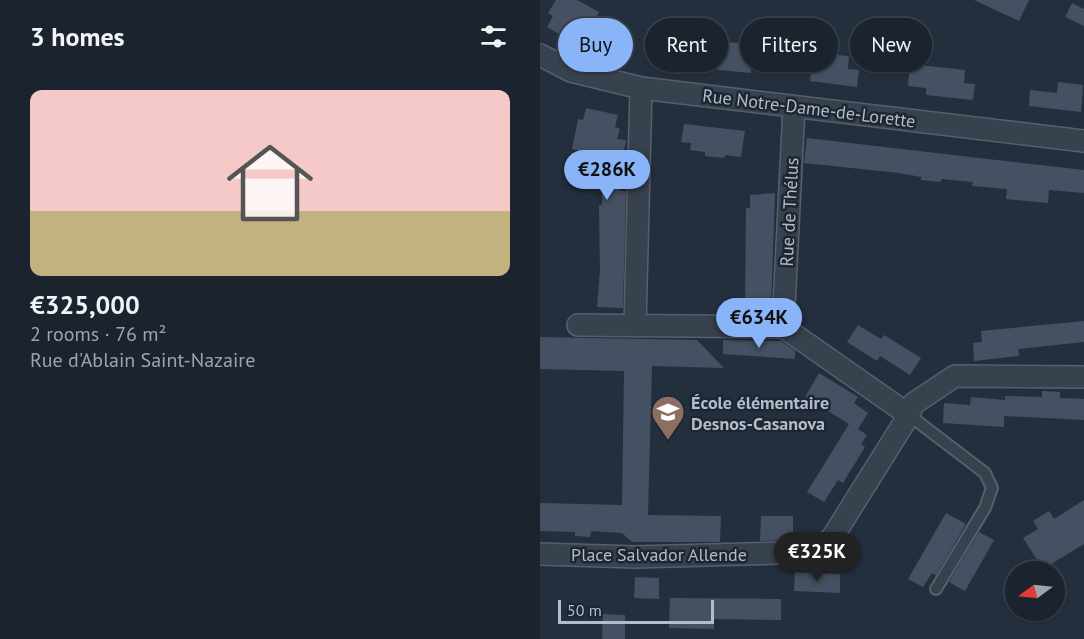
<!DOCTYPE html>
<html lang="en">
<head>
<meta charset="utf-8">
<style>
	:root { --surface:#1b232e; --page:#242b36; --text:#f1f3f6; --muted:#a0a4aa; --line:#39404a; --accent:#8ab4f8 }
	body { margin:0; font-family:"PT Sans",sans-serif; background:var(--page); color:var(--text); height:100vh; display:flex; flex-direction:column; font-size:22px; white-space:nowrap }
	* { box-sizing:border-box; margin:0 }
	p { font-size:20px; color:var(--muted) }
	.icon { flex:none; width:33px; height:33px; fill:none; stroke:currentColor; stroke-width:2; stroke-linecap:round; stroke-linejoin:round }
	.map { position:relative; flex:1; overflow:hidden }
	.panel { display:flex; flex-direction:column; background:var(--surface); width:540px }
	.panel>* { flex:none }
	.banner { position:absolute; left:18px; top:18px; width:435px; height:54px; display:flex; gap:12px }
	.needle { width:39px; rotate:255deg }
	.tools { position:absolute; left:465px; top:561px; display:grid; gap:12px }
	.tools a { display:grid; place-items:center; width:60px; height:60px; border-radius:50%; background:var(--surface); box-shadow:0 2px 4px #0004,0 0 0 2px var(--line); font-size:30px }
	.scale { position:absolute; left:18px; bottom:15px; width:156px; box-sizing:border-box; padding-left:6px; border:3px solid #b4bcc9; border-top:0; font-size:16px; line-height:21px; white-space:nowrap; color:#b4bcc9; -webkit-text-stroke:4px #1d2633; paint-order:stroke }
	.price { position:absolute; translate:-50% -51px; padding:0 14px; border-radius:21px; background:var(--accent); color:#111; font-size:20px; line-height:39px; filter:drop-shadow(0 2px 3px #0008) }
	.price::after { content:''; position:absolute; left:50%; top:36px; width:18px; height:14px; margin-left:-9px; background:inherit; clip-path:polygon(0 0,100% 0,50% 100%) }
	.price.on { background:#222; color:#fff }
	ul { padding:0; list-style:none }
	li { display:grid; align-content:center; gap:12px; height:318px; padding:0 30px }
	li+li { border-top:2px solid var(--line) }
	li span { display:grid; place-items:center; height:186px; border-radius:12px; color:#555 }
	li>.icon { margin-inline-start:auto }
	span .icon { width:108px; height:108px; fill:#fffc; stroke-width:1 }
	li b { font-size:26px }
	h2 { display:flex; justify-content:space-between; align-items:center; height:72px; padding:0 30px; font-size:26px }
	.pill { padding:0 21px; border-radius:27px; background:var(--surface); box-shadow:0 2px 4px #0004,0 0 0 2px var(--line); font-size:21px; line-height:54px }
	.pill.on { background:var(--accent); color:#111 }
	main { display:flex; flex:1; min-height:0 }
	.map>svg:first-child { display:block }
	.building { fill:#455162 }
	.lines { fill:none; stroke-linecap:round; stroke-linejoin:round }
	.lane-casing { stroke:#565f6c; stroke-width:14 }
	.street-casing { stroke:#565f6c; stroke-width:24 }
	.lane { stroke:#38414e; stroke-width:10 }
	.street { stroke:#38414e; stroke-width:21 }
	.labels { text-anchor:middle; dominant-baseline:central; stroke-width:5; stroke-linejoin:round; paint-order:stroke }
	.street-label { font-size:18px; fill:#b4bcc9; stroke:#1d2633 }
	.poi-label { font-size:18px; font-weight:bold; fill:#b4bcc9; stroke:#1d2633; text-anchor:start }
</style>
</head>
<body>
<main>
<section class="panel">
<h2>3 homes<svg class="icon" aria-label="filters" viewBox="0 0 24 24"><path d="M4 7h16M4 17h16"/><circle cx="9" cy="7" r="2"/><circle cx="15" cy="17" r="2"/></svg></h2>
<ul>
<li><span style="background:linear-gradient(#f6c9c9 65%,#c2b280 0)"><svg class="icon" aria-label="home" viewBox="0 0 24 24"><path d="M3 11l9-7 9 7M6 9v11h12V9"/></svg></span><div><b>€325,000</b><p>2 rooms · 76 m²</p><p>Rue d'Ablain Saint-Nazaire</p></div></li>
</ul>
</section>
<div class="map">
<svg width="544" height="639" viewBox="0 0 544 639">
	<rect width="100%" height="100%" fill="#242f3e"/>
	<path class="building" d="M16 0H37L59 12 53 22 83 36 75 51 41 35 36 44 7 27 13 16 8 13Z
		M434 0H489L479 21Z
		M532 3 544 9V26L525 17Z
		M179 41 198 43V46L214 48 211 73 159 68 162 42 178 44Z
		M284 54 309 56 308 69 319 70 317 87 270 81 272 65 282 66Z
		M370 64 425 70 424 83 435 84 433 100 386 95V88L368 86Z
		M518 82 543 85 541 112 489 106 490 90 517 93Z
		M46 108 78 115 75 127 80 129 77 139 86 140 78 183H81L80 191H86L83 308 57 307 60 270 59 205H62V192H64L66 162H62L63 156 32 149 38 119 43 120Z
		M144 124 205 131 201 157 185 155V158L165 156V152L150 150 151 143 141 142Z
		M267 138 544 170V193L509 190 508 203 466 199 467 189 432 186 433 182 401 179V182L390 181 381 180V177L359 173 264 163Z
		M235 193 231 309H205L206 208H210V195Z
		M544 321V342L478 349 479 356 434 361 433 343 442 342 441 331Z
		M318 325 341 339 344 335 381 358 370 375 340 356 337 361 307 342Z
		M0 337 157 340 184 368 112 366 108 515 181 516 180 542H92L82 533 51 531 50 537 35 536V532L0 531V503L82 505 84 371 0 369Z
		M183 340 241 341 255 351V359L183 354Z
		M279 373 318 397 314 403 328 413 318 429 327 435 321 444 325 447 303 483 298 480 284 502 267 492 309 424 265 397Z
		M502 391 520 392V398L544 399V420L464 416V427L403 423 404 403 430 405 431 397 465 400V396L502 397Z
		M544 500V544L503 569 483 538 498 529 493 521 509 511 514 519Z
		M406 513 426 524 396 575 392 573 383 587 368 579Z
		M221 516H253V540L220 541Z
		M439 532 454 540 425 591 409 582Z
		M255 572 300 574V593L254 591Z
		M95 577 119 578V599L94 598Z
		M130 598 241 599V620L174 619V629L129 628Z
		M63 614 85 615V639H62Z"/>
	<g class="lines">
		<g class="lane-casing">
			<path id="lane" d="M369 415 445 473 452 488 445 508 396 589"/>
		</g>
		<g class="street-casing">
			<path id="street" d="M0 55 31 71 101 88 544 141
				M38 325 243 327 254 107
				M95 326 101 88
				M243 327 369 415
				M0 554 95 557 275 552 292 538 369 415 373 404 415 376 544 377"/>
		</g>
		<use href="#lane" class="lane"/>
		<use href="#street" class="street"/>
	</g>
	<defs>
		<g id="school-pin" transform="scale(1.725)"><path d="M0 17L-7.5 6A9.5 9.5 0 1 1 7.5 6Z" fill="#8d6e63" stroke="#1d2633"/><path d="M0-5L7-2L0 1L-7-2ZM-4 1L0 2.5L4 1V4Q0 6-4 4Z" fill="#fff"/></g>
	</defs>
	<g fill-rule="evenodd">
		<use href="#school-pin" x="128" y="412"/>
	</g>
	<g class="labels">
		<g class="street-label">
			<text transform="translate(269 108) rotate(7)">Rue Notre-Dame-de-Lorette</text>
			<text transform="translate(249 212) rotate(-87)">Rue de Thélus</text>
			<text x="119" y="554">Place Salvador Allende</text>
		</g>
		<g class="poi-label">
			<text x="151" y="402">École élémentaire<tspan x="151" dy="21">Desnos-Casanova</tspan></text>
		</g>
	</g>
</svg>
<div class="tools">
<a><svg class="needle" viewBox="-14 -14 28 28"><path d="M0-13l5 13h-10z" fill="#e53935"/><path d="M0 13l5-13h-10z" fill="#a0a4aa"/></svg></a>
</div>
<div class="scale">50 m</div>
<b class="price" style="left:67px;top:201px">€286K</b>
<b class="price" style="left:219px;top:349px">€634K</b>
<b class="price on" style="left:277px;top:583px">€325K</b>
<div class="banner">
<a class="pill on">Buy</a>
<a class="pill">Rent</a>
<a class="pill">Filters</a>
<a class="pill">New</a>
</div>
</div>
</main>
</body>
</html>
